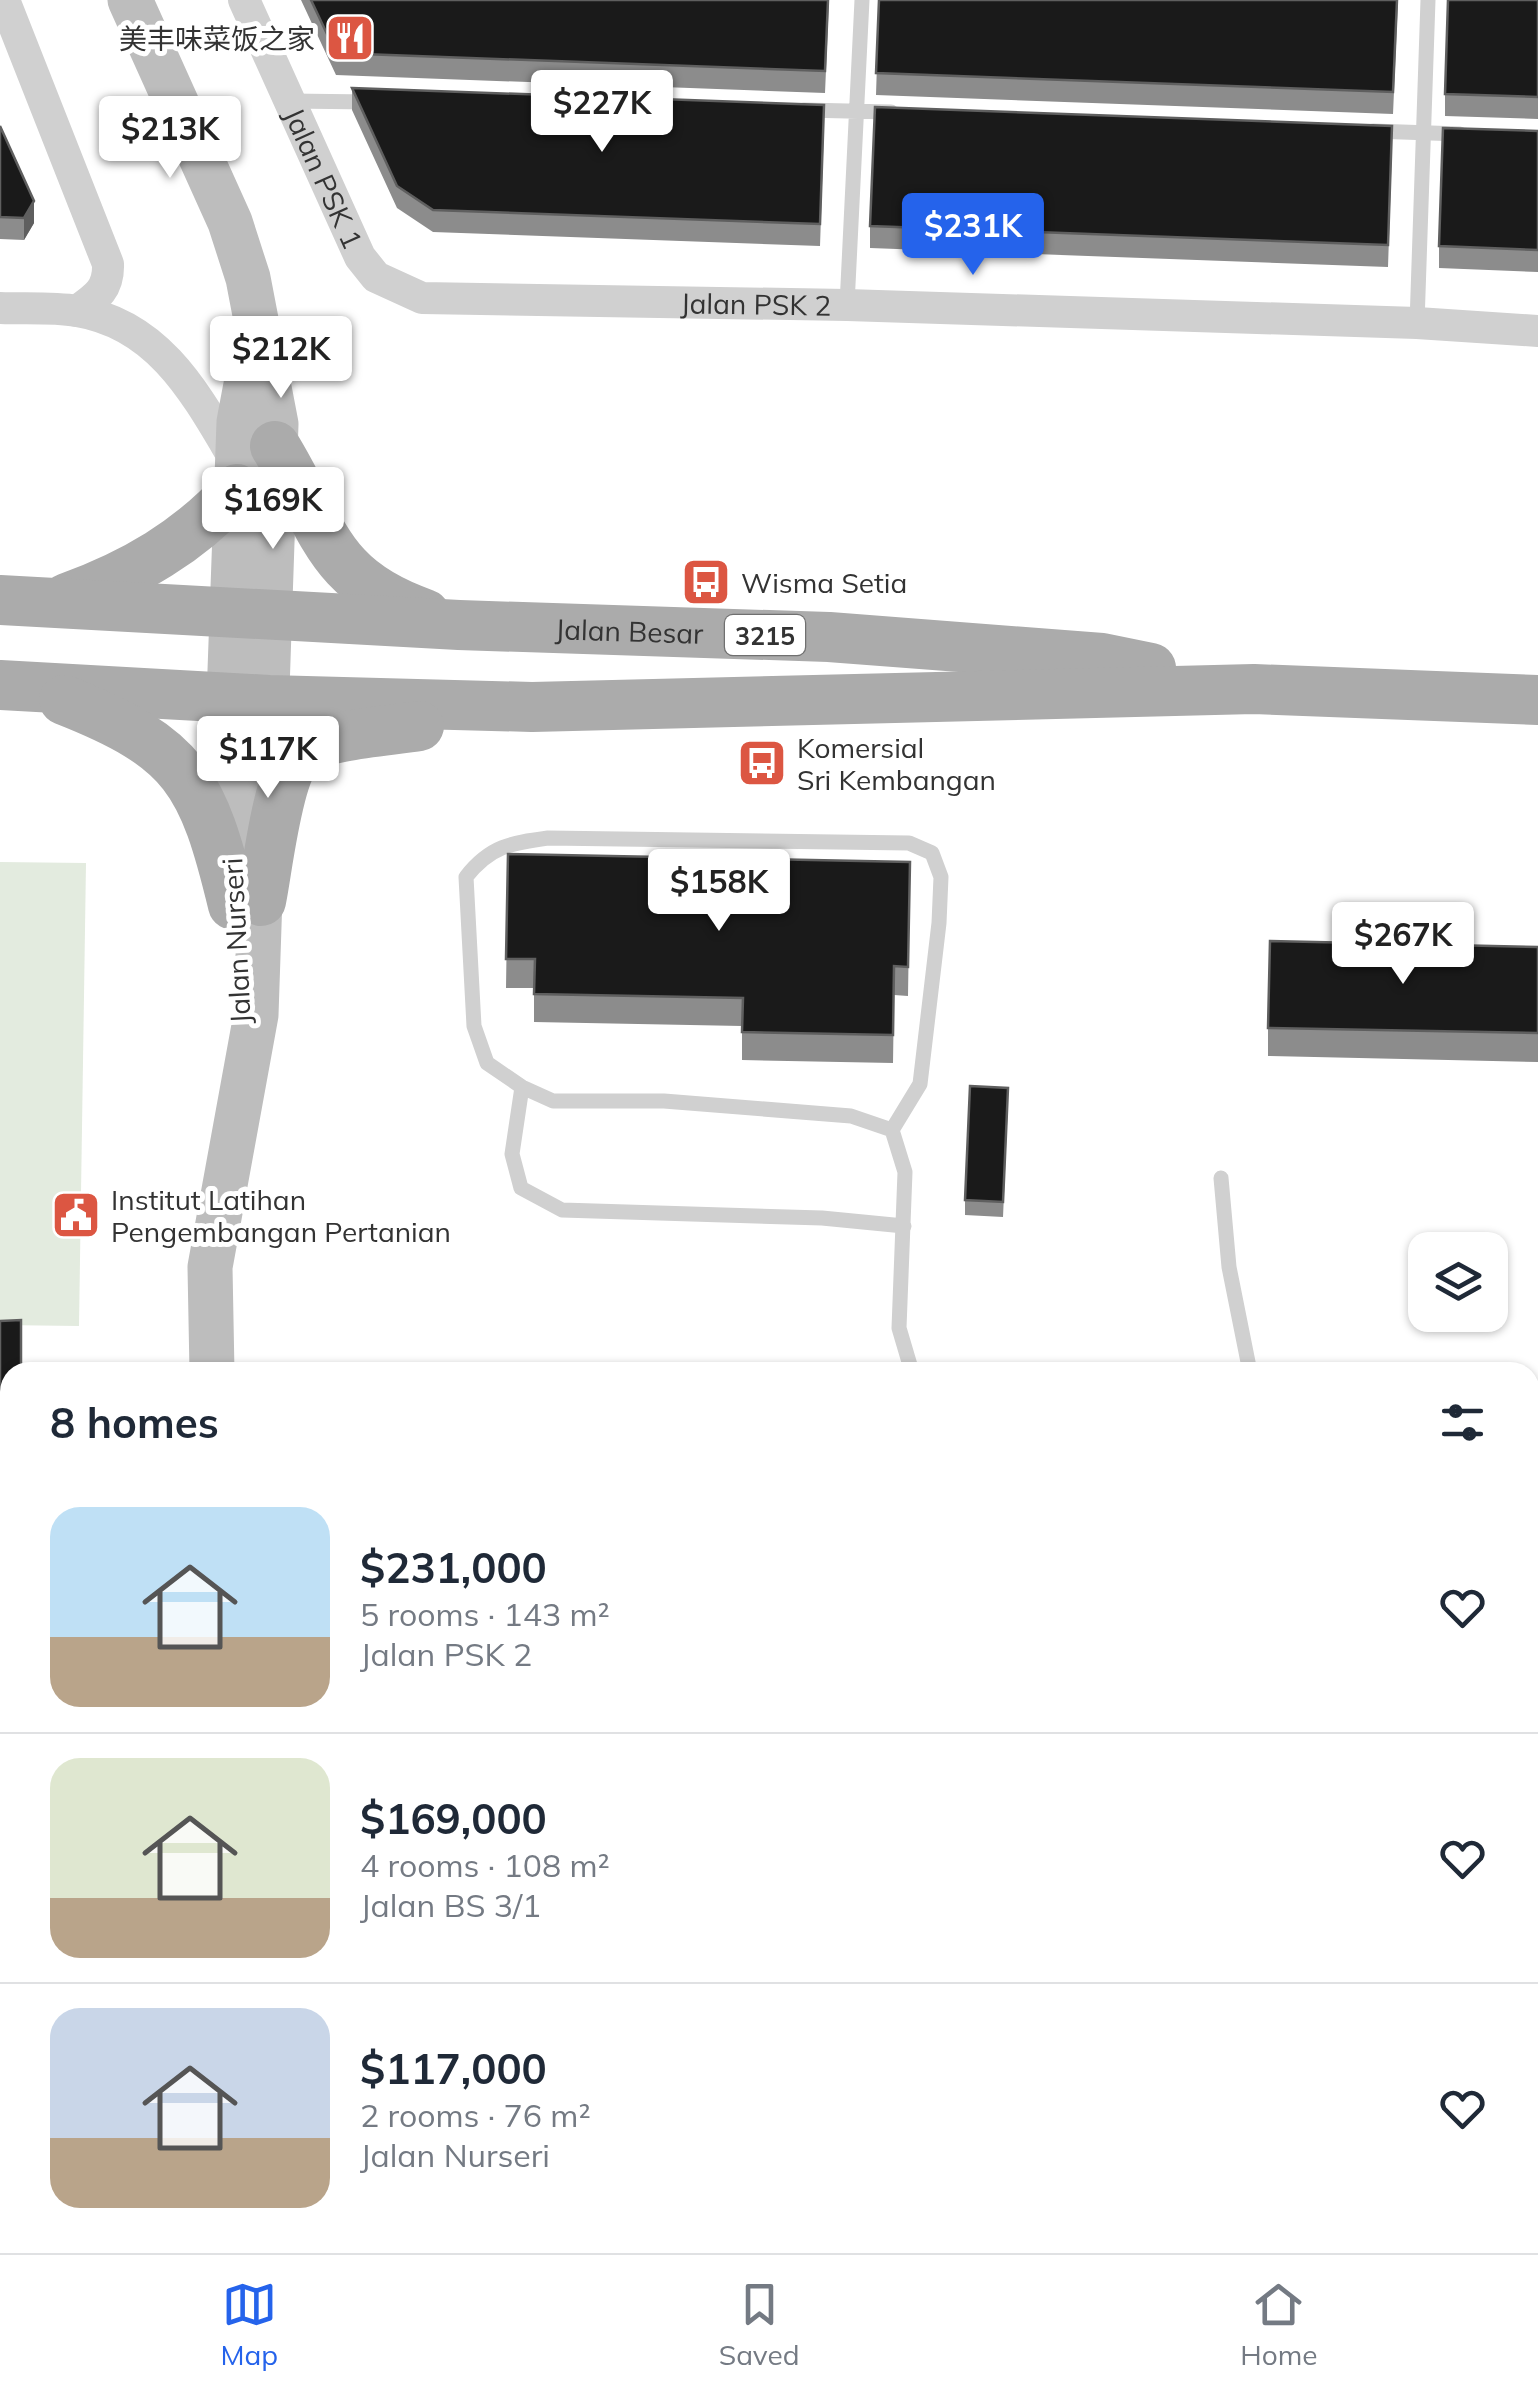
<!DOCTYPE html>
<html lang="en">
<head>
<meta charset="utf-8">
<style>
	:root { --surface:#fff; --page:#f2f2f3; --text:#1f2937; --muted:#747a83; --line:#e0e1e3; --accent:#2563eb }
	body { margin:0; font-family:Mulish,"Noto Sans SC",sans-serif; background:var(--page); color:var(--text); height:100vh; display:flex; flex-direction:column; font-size:38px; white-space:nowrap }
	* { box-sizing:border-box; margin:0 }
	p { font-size:32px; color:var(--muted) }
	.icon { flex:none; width:55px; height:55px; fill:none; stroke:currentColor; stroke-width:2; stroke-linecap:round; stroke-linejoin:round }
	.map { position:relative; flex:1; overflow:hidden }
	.side { position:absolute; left:0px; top:1362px; width:1540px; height:892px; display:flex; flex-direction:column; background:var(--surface); border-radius:30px 30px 0 0; box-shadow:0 2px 8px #0004 }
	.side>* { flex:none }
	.buttons { position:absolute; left:1408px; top:1232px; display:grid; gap:20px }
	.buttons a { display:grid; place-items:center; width:100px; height:100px; border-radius:20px; background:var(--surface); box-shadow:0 2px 8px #0004; font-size:50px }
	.price { position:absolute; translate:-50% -85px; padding:0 22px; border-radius:10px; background:#fff; color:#222; font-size:32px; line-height:65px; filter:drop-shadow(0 2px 5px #0008) }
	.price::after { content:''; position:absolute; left:50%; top:60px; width:30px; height:22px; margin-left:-15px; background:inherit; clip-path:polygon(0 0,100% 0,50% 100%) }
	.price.active { background:var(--accent); color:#fff }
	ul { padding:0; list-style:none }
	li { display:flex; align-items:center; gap:30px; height:250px; padding:0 50px }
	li+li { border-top:2px solid var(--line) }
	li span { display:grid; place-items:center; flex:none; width:280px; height:200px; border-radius:30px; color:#555 }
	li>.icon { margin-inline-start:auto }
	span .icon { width:120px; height:120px; fill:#fffc; stroke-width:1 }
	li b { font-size:42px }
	h2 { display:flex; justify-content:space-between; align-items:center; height:120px; padding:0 50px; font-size:42px }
	.tab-bar { display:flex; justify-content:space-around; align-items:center; height:140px; border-top:2px solid var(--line); background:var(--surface); font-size:28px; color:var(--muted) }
	.tab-bar a { display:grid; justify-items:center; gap:5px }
	.tab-bar .active { color:var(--accent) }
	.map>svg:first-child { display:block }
	.green { fill:#e3ebdf }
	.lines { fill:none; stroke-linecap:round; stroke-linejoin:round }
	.lane { stroke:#d0d0d0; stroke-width:15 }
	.street { stroke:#d0d0d0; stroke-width:32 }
	.secondary { stroke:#bdbdbd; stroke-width:45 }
	.primary { stroke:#ababab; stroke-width:50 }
	.wall { fill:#8c8c8c }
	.shaded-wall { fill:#5f5f5f }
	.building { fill:#1a1a1a; stroke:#5f5f5f; stroke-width:2.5 }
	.labels { text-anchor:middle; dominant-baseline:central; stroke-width:10; stroke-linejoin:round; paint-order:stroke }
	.shield { fill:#fff; stroke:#707070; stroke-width:2.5 }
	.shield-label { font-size:25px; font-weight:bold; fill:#333 }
	.poi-label { font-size:28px; fill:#333; stroke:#fff; text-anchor:start }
	.street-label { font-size:28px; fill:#333; stroke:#fff }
</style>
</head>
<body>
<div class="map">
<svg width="1538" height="2253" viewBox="0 0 1538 2253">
	<rect width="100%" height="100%" fill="#fff"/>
	<path class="green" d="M0 862 86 863 79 1326 0 1325Z"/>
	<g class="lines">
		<path class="lane" d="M290 101 371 102
			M804 110 891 112
			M1373 131 1460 134
			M847 305 862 0
			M1417 323 1428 0
			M522 1087 512 1154 521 1188 562 1210 822 1218 904 1226
			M892 1130 920 1084 939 923 941 877 932 853 909 843 548 838C511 843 490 846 466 877L474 1026 487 1063 522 1087 553 1101H664L851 1116 892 1130 905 1172 899 1328 912 1372
			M1221 1178 1229 1267 1250 1372
			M0 1680 10 1686"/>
		<g class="street">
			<path d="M4 0 108 264C109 289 97 297 77 311"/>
			<path id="s1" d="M244 0 360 257 376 277 422 298 847 305 1417 323 1538 331"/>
			<path d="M0 308C25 309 53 307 77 311 162 325 198 398 238 465"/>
		</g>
		<path class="secondary" d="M130 0 230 222 248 278 276 424 256 1015 210 1267 212 1372
			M232 873 229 698 239 422 252 353
			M1530 1454 1538 1452"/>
		<g class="primary">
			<path d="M275 446C325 527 324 579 425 614"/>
			<path d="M67 598C133 574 189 542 237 489"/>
			<path id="s2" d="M0 600 459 625 829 637 1102 658 1151 668"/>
			<path d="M0 685 269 700 532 707 1254 689 1538 700"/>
			<path d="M64 700C186 748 203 781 233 905"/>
			<path d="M261 901C268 868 277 770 303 751 326 734 390 731 419 726"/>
		</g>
	</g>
	<path class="wall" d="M301 0H829L825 93 336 75Z
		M879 0H1398L1393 114 876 95Z
		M1538 0V119L1445 116V94Z
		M352 88 824 127 820 246 433 232 397 208 352 110Z
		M0 126 34 223 24 240 0 239Z
		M1538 131V272L1439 268V246Z
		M1392 148 1388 267 870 248V226Z
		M508 854 910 862 908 996 894 995 893 1063 742 1060V1026L534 1022V988H506Z
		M1538 947V1062L1268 1056V1028Z
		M1008 1103 1003 1217 965 1215V1200Z
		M0 1321 10 1372V1419L0 1420Z"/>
	<path class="shaded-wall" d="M34 201V223L24 240V218Z"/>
	<path class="building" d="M311 0H828L825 71 336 53Z
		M879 0H1397L1393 92 876 73Z
		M1448 0H1538V97L1445 94Z
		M352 88 824 105 820 224 433 210 397 186Z
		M875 107 1392 126 1388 245 870 226Z
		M0 126 34 201 24 218 0 217Z
		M1443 128 1538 131V250L1439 246Z
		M508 854 910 862 908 967 894 966 893 1035 742 1032 743 998 534 994 535 959H506Z
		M1270 941 1538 947V1033L1268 1028Z
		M970 1086 1008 1088 1003 1202 965 1200Z
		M21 1320V1372H10V1397L0 1398V1321Z"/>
	<defs>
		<g id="restaurant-square" transform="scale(2.5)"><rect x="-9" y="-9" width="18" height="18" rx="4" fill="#dc5642" stroke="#fff"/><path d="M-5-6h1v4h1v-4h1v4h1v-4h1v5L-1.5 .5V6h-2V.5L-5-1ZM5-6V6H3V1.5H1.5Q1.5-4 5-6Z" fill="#fff"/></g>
		<g id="bus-square" transform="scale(2.5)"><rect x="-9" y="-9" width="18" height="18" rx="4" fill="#dc5642" stroke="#fff"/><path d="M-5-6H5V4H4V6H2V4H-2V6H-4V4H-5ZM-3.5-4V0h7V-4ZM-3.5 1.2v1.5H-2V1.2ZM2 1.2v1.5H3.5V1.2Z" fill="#fff"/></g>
		<g id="civic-square" transform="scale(2.5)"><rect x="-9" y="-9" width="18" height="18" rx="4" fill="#dc5642" stroke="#fff"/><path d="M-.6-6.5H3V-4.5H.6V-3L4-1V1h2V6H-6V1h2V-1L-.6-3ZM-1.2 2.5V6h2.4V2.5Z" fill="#fff"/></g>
	</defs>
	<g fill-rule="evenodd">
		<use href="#restaurant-square" x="350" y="38"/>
		<use href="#bus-square" x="706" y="582"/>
		<use href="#bus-square" x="762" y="763"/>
		<use href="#civic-square" x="76" y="1215"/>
	</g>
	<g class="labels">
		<rect class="shield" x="725" y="615" width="80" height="40" rx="8"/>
		<g class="shield-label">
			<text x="765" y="635">3215</text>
		</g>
		<g class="poi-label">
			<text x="315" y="38" text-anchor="end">美丰味菜饭之家</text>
			<text x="741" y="582">Wisma Setia</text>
			<text x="797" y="747">Komersial<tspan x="797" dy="32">Sri Kembangan</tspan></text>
			<text x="111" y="1199">Institut Latihan<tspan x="111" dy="32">Pengembangan Pertanian</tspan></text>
		</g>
		<g class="street-label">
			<text stroke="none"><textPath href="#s1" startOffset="195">Jalan PSK 1</textPath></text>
			<text stroke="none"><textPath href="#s1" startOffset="692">Jalan PSK 2</textPath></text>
			<text stroke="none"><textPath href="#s2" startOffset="630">Jalan Besar</textPath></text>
			<text transform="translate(236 941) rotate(-93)">Jalan Nurseri</text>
		</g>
	</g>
</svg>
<div class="buttons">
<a><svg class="icon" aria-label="layers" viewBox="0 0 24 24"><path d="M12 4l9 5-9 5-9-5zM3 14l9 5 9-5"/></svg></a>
</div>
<b class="price" style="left:602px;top:155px">$227K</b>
<b class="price" style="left:170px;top:181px">$213K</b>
<b class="price active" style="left:973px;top:278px">$231K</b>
<b class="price" style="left:281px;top:401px">$212K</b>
<b class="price" style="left:273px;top:552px">$169K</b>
<b class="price" style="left:268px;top:801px">$117K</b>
<b class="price" style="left:719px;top:934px">$158K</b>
<b class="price" style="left:1403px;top:987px">$267K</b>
<section class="side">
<h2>8 homes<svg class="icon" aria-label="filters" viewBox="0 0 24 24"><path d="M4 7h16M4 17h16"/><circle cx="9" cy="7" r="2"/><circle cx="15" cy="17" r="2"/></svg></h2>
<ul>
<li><span style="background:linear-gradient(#bfe0f5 65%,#b9a48a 0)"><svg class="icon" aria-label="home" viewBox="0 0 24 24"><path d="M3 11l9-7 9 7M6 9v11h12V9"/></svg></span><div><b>$231,000</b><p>5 rooms · 143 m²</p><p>Jalan PSK 2</p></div><svg class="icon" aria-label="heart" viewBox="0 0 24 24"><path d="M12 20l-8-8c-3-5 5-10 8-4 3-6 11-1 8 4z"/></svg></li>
<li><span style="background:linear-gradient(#dfe7d0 70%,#b9a48a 0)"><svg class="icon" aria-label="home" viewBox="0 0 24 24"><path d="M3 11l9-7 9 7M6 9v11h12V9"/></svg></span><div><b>$169,000</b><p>4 rooms · 108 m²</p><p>Jalan BS 3/1</p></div><svg class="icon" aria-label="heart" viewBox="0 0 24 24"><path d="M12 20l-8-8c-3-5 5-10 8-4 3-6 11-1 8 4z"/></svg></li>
<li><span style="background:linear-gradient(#c9d6e8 65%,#b9a48a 0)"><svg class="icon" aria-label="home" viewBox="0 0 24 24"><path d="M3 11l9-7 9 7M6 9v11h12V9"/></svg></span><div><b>$117,000</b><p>2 rooms · 76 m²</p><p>Jalan Nurseri</p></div><svg class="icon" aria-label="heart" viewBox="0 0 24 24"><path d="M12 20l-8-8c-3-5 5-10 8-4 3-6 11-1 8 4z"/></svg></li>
</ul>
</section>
</div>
<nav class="tab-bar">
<a class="active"><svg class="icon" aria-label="map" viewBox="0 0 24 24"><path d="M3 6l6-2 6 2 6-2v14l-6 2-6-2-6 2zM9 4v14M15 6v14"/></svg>Map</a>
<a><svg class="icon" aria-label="saved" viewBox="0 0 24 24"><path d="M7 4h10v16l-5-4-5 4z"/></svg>Saved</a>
<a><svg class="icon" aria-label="home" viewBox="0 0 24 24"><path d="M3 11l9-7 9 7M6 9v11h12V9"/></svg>Home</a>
</nav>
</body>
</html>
